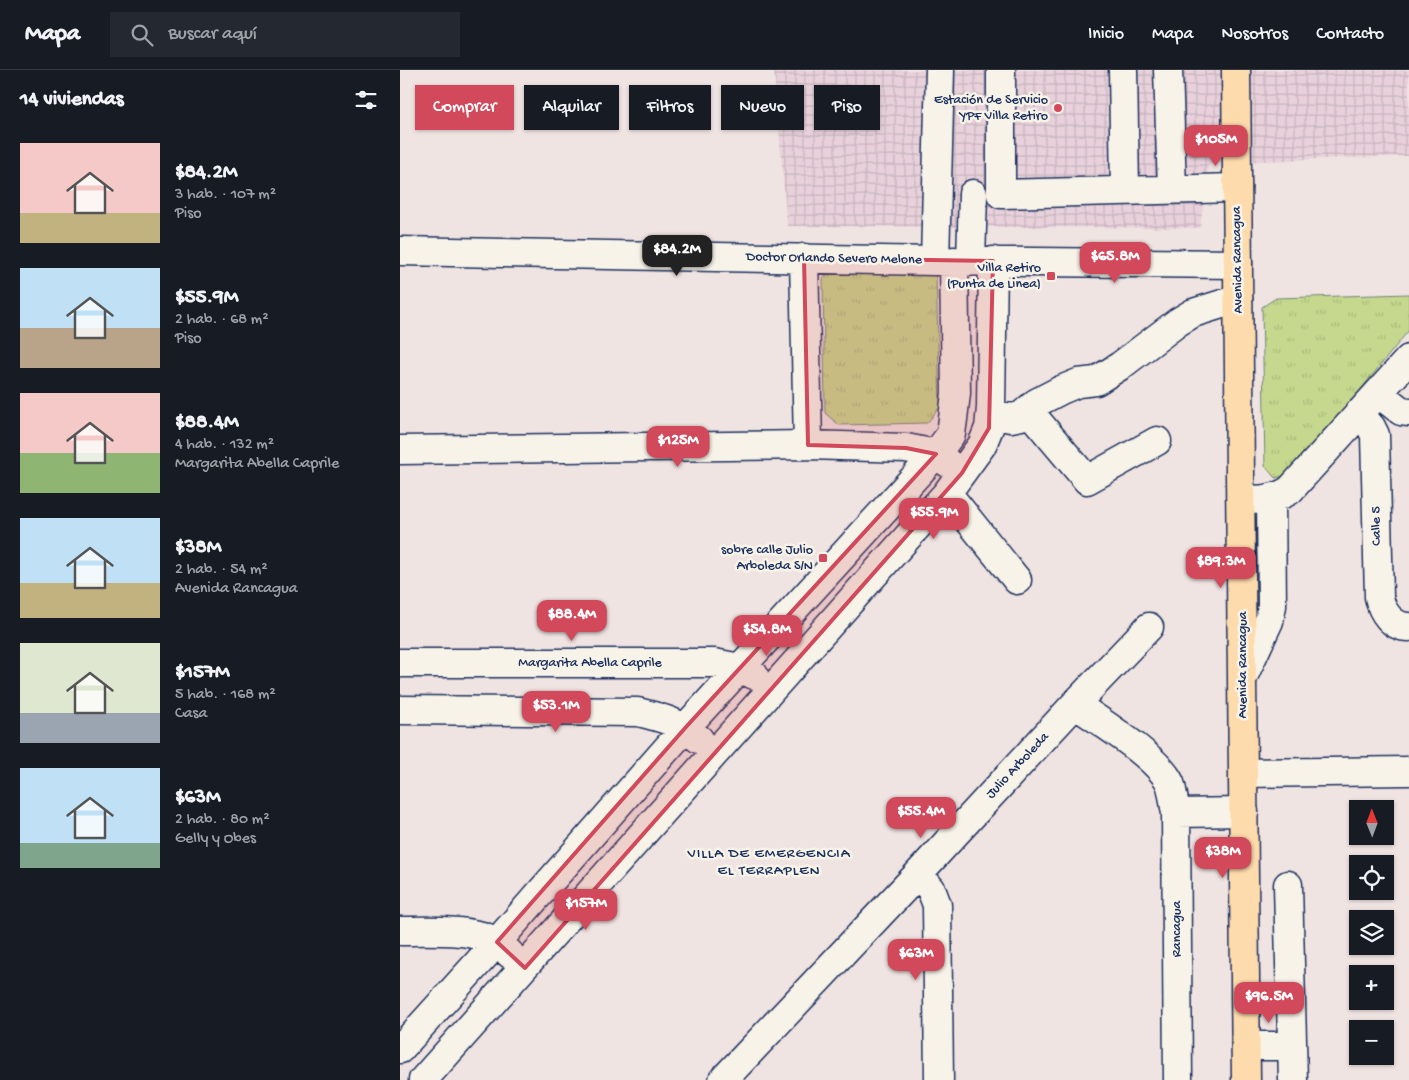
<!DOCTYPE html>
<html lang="es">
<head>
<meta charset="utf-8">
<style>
	:root { --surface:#171b24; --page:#242831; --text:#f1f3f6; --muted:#9ea1a6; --line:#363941; --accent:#d1495b }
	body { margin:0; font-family:"Gochi Hand",sans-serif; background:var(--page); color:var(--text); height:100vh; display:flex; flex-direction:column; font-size:19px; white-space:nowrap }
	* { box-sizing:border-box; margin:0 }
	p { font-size:16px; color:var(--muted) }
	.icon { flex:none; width:28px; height:28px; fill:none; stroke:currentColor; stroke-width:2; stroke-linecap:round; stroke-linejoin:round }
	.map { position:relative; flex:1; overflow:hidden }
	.panel { display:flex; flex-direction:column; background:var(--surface); width:400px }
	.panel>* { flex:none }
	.guide { position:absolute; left:15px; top:15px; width:475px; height:45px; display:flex; gap:10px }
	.needle { width:32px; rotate:359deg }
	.fabs { position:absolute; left:949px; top:730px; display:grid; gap:10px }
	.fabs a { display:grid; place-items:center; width:45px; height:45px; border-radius:0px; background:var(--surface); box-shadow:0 1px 4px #0004; font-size:25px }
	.price { position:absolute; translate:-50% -42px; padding:0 11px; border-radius:10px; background:var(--accent); color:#fff; font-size:16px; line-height:32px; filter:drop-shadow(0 1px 2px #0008) }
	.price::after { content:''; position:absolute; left:50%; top:30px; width:15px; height:11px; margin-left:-8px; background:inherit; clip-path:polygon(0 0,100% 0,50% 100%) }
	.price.on { background:#222; color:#fff }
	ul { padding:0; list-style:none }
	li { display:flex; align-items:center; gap:15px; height:125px; padding:0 20px }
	li span { display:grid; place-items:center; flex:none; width:140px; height:100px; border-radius:0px; color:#555 }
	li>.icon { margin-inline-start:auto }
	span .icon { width:60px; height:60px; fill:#fffc; stroke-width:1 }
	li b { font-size:21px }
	h2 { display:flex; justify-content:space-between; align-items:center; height:60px; padding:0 20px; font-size:21px }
	.chip { padding:0 18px; border-radius:0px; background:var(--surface); box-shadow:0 1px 4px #0004; font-size:18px; line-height:45px }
	.chip.on { background:var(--accent); color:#fff }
	header { display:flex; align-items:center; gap:30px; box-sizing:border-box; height:70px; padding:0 25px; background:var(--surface); border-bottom:1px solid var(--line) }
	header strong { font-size:24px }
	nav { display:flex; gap:28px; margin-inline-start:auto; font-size:18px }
	.search { width:350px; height:45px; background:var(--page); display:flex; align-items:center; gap:12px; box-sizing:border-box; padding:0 18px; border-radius:0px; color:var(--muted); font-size:19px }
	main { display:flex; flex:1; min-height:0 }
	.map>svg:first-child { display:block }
	.industrial { fill:url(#industrial-grid) }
	.park { fill:url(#park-tufts); stroke:#708476 }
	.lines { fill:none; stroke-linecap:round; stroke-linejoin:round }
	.minor-casing { stroke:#1b2f5e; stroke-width:31 }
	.major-casing { stroke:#1b2f5e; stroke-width:31 }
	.minor { stroke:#f7f3e8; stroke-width:28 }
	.major { stroke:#fedbac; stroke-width:28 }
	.marked { fill:#d1495b; fill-opacity:0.2; stroke:#d1495b; stroke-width:4; stroke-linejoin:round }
	.poi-dot { fill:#d1495b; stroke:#f7f3e8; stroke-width:2 }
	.labels { text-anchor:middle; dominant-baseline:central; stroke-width:5; stroke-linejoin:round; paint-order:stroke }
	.poi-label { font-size:14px; fill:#1b2f5e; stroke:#f7f3e8; text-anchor:end }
	.street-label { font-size:14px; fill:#1b2f5e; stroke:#f7f3e8 }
	.neighbourhood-label { font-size:15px; letter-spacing:1px; fill:#1b2f5e; stroke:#f7f3e8 }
</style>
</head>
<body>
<header>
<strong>Mapa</strong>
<div class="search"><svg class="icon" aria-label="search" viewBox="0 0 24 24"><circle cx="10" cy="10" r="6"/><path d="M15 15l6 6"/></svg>Buscar aquí</div>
<nav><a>Inicio</a><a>Mapa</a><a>Nosotros</a><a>Contacto</a></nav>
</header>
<main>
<section class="panel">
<h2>14 viviendas<svg class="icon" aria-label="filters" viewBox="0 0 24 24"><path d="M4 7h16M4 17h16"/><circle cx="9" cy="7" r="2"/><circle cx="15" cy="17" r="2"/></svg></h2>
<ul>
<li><span style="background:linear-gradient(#f6c9c9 70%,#c2b280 0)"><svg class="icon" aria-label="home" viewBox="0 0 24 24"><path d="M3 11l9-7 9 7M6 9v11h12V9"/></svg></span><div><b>$84.2M</b><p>3 hab. · 107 m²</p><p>Piso</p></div></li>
<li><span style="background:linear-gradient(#bfe0f5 60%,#b9a48a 0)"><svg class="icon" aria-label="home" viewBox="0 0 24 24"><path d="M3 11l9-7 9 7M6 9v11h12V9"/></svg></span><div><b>$55.9M</b><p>2 hab. · 68 m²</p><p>Piso</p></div></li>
<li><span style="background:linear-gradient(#f6c9c9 60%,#8fb573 0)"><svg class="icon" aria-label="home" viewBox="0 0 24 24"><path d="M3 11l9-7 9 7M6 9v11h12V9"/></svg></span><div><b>$88.4M</b><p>4 hab. · 132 m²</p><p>Margarita Abella Caprile</p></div></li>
<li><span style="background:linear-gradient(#bfe0f5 65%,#c2b280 0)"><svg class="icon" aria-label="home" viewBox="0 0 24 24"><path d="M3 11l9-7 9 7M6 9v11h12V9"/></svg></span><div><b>$38M</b><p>2 hab. · 54 m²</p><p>Avenida Rancagua</p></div></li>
<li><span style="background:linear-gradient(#dfe7d0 70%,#9aa5b1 0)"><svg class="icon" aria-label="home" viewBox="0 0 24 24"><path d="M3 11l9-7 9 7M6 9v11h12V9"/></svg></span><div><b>$157M</b><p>5 hab. · 168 m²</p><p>Casa</p></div></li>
<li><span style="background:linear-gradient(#bfe0f5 75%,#7fa58c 0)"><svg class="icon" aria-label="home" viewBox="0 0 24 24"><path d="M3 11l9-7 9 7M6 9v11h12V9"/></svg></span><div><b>$63M</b><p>2 hab. · 80 m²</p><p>Gelly y Obes</p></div></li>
</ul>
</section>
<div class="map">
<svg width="1009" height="1010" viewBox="0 0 1009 1010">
	<defs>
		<pattern id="industrial-grid" width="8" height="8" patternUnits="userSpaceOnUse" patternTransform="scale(1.25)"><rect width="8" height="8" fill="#e8d1da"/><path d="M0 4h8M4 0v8" fill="none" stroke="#c6b4be"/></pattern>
		<pattern id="park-tufts" width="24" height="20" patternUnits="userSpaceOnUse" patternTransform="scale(1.25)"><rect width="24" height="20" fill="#c6d88d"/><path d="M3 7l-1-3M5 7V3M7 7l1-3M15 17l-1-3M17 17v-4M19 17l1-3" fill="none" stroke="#aaba7c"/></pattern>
	</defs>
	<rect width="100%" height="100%" fill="#f0e4e2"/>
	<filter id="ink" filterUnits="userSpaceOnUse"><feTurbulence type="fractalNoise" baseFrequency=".02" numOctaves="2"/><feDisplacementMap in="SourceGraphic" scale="10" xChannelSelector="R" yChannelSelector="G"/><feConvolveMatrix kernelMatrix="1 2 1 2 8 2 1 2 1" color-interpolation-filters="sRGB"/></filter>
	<g filter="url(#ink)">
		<path class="industrial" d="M374 0H1009V86L809 93 800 158 387 156Z"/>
		<path class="park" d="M526 197 536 207 540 337 527 353 439 355 425 343 423 209 432 198Z
			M1009 224V260L891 405 875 408 865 396 862 237 876 228Z"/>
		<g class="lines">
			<g class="minor-casing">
				<path id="minor" d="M601 0V124L837 118
					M723 0 725 120
					M768 0 772 119
					M0 181 535 191 838 194
					M404 188 408 375
					M535 191 540 0
					M571 191 573 124
					M978 323 1001 341 1009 342
					M628 340 687 410 757 371
					M959 343 971 357 975 365 979 527C982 542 992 557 1009 557
					M591 344 611 348 621 346 636 333 661 320 678 313 696 311 720 296 778 252 793 243 838 229
					M0 380 408 375 506 378 536 384 548 393
					M547 423 617 510
					M841 430C859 430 875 430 890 420L1009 289
					M0 593H314L340 598 354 605
					M843 607 869 551 872 536 871 428
					M675 634C699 651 758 687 770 713 773 721 774 734 776 743L778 1010
					M0 640 238 642C263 648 279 652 299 669
					M844 703 1009 701
					M776 743 844 742
					M518 804 531 819 537 835 539 1010
					M888 815 893 1010
					M0 861C26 861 76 858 98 873 102 876 106 880 110 884
					M846 976H892
					M0 979 97 872 286 657 536 384 551 364 553 349 556 323 554 191
					M23 1010 547 423 582 375 589 358 591 338 593 191
					M323 1010 518 804 675 634 749 557"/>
			</g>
			<g class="major-casing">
				<path id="major" d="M836 0 846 1010"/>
			</g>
			<use href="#minor" class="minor"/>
			<use href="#major" class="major"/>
		</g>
	</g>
	<path class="marked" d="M404 188 593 191 589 358 562 403 125 898 97 872 286 657 536 384 506 378 408 375Z"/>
	<g class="poi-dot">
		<circle cx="658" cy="38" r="5"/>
		<rect x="646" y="201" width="10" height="10" rx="2.5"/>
		<rect x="418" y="483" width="10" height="10" rx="2.5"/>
	</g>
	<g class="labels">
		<g class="poi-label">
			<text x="648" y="30">Estación de Servicio<tspan x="648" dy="16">YPF Villa Retiro</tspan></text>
			<text x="641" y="198">Villa Retiro<tspan x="641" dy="16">(Punta de Linea)</tspan></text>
			<text x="413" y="480">sobre calle Julio<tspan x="413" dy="16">Arboleda S/N</tspan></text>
		</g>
		<g class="street-label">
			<text transform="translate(434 189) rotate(1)">Doctor Orlando Severo Melone</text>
			<text transform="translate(838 190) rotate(-91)">Avenida Rancagua</text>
			<text transform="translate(977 456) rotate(-91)">Calle 5</text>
			<text x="190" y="593">Margarita Abella Caprile</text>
			<text transform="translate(843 595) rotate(-90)">Avenida Rancagua</text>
			<text transform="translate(618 696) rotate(-47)">Julio Arboleda</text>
			<text transform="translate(777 859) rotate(-90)">Rancagua</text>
		</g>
		<g class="neighbourhood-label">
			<text x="369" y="784">VILLA DE EMERGENCIA<tspan x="369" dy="17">EL TERRAPLEN</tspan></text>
		</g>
	</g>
</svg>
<div class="fabs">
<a><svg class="needle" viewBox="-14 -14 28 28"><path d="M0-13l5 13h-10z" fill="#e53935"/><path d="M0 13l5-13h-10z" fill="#9ea1a6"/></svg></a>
<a><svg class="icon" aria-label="locate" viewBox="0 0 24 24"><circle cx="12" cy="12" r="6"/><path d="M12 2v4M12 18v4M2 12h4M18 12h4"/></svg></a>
<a><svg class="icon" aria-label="layers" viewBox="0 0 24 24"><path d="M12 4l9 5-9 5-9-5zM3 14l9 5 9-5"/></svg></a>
<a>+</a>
<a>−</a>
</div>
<b class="price" style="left:816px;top:97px">$105M</b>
<b class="price on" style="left:277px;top:207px">$84.2M</b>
<b class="price" style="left:715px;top:214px">$65.8M</b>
<b class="price" style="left:278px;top:398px">$125M</b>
<b class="price" style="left:534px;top:470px">$55.9M</b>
<b class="price" style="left:821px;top:519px">$89.3M</b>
<b class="price" style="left:172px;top:572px">$88.4M</b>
<b class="price" style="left:367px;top:587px">$54.8M</b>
<b class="price" style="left:156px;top:663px">$53.1M</b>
<b class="price" style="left:521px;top:769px">$55.4M</b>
<b class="price" style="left:823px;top:809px">$38M</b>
<b class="price" style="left:186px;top:861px">$157M</b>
<b class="price" style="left:516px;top:911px">$63M</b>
<b class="price" style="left:869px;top:954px">$96.5M</b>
<div class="guide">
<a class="chip on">Comprar</a>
<a class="chip">Alquilar</a>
<a class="chip">Filtros</a>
<a class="chip">Nuevo</a>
<a class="chip">Piso</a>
</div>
</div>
</main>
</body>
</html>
